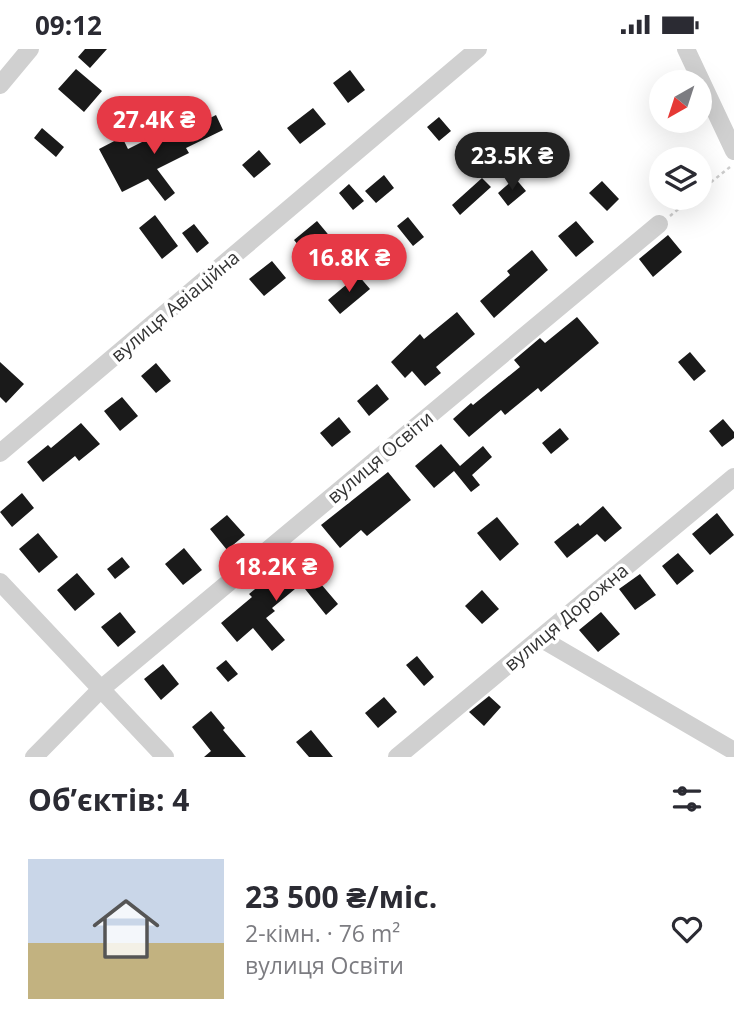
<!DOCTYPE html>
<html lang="uk">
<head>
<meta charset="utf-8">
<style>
	:root { --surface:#fff; --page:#f2f2f3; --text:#2b2b33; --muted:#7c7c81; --accent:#e63946 }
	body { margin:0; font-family:"Open Sans",sans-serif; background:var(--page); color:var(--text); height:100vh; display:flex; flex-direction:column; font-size:26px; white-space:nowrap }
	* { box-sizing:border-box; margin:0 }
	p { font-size:23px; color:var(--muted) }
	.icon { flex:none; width:38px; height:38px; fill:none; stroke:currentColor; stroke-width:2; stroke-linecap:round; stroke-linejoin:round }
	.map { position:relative; height:708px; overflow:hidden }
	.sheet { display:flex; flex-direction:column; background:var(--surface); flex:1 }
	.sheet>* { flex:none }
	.needle { width:46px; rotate:219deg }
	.buttons { position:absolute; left:649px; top:21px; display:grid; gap:14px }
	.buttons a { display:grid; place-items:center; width:63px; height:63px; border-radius:50%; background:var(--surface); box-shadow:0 7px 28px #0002; font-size:35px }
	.price { position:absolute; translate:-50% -60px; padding:0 16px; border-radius:24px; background:var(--accent); color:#fff; font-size:23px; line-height:46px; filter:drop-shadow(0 2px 4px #0008) }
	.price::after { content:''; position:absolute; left:50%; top:42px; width:21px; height:16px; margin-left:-10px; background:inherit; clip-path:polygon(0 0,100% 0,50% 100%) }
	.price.on { background:#222; color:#fff }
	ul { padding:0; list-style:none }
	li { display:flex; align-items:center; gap:21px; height:175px; padding:0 28px }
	li span { display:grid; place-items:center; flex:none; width:196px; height:140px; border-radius:0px; color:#555 }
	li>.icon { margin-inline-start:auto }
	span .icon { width:84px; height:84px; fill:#fffc; stroke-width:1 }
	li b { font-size:30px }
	h2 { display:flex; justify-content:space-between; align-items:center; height:84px; padding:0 28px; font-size:30px }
	.status { display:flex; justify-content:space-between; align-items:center; height:49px; padding:0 35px; background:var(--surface); direction:ltr }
	.status svg { height:19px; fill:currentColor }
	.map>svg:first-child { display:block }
	.building { fill:#1a1a1a }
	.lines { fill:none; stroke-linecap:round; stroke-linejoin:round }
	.path { stroke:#cdcdcd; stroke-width:2.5; stroke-dasharray:3.5 3.5; stroke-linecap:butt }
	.minor { stroke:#d0d0d0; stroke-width:18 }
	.labels { text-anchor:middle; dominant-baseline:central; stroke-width:7; stroke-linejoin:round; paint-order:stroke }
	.street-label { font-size:19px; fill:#333; stroke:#fff }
</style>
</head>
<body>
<div class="status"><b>09:12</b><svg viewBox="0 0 49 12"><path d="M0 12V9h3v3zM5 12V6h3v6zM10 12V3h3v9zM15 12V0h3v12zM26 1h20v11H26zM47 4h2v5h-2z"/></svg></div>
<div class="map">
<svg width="734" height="708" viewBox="0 0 734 708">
	<rect width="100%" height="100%" fill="#fff"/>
	<path class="building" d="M85 0H107L90 19 78 8Z
		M76 20 102 42 84 63 58 40Z
		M350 21 365 41 348 54 333 34Z
		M313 59 326 75 300 95 287 79Z
		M216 66 223 81 186 99 189 104 157 120 175 144 165 152 148 130 122 143 99 100 122 88 128 100 168 80 172 88Z
		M439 68 451 82 439 92 427 78Z
		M42 79 64 98 56 108 34 89Z
		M259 101 271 115 254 129 242 116Z
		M384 126 394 139 376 154 365 142Z
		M482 129 491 138 460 166 452 156Z
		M515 129 526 142 508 157 498 144Z
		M602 132 619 150 607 162 589 144Z
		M349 135 364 152 353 161 339 144Z
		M155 166 178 197 162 210 139 179Z
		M408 168 424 188 413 197 397 177Z
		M317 172 332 190 309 209 294 191Z
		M576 172 594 193 576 208 558 187Z
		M194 175 209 194 197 204 182 184Z
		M668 186 682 203 653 228 639 210Z
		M532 201 548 221 494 269 480 252 510 226 507 222Z
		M272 212 286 229 264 247 249 230Z
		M358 226 370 240 340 265 328 251Z
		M457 263 475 285 436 318 441 324 425 337 412 322 405 329 391 313 420 285 424 290Z
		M577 268 599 294 541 343 538 339 505 366 501 361 469 388 453 370 471 354 473 356 520 318 514 311 540 289 545 294Z
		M690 303 706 322 694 332 678 313Z
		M0 313 24 335 6 354 0 348Z
		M156 314 171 332 156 344 141 327Z
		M377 335 389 350 369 367 357 352Z
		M122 348 138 367 120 382 104 362Z
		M339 368 351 383 332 398 320 384Z
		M723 370 734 383V389L722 398 709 382Z
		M81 374 100 395 79 412 75 407 43 433 27 413 48 396 51 399Z
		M560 379 569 390 551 405 542 394Z
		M441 395 460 417 483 397 492 408 472 426 480 436 471 443 454 422 434 439 415 417Z
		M388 423 411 451 367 487 361 481 340 499 321 476Z
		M22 444 34 459 12 478 0 463Z
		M603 457 622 479 605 493 597 485 567 509 554 493 578 474 580 477Z
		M717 464 734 486 710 506 692 485Z
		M227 466 245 486 227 501 210 480Z
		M497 468 519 495 500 512 477 484Z
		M38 484 58 508 39 524 19 500Z
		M184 499 202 521 183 536 165 515Z
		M678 504 694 522 677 536 662 517Z
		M122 508 130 518 115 530 107 520Z
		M293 509 299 517 303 514 338 555 326 566 301 535 272 559 275 562 266 569 285 591 272 602 253 579 237 593 221 574 252 548 249 545Z
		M77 524 95 545 75 562 57 541Z
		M640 525 656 546 635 561 619 540Z
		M482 541 499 560 482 575 465 557Z
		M120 563 136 583 118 598 101 578Z
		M601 563 620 585 598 603 579 581Z
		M417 607 434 628 424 637 406 616Z
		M226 611 238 625 228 633 216 619Z
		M163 615 179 635 161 651 144 630Z
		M489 647 501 658 484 677 469 663Z
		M384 648 397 663 378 679 365 664Z
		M211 662 225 679 223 681 246 708H204L211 702 192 678Z
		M311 681 333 708H309L296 693Z"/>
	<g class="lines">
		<path class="path" d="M700 142 730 118
			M670 167 692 149"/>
		<path class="minor" d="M686 0 734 102
			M0 36 30 0
			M0 404 478 0
			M0 533 165 708
			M540 589 734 702
			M34 708 101 640 659 175
			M397 708 734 428"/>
	</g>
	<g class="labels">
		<g class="street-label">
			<text transform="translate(175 257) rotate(-40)">вулиця Авіаційна</text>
			<text transform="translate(380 408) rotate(-40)">вулиця Освіти</text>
			<text transform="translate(566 568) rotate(-40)">вулиця Дорожна</text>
		</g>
	</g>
</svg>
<div class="buttons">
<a><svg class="needle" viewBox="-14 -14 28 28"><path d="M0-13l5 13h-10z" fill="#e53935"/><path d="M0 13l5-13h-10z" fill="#7c7c81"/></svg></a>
<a><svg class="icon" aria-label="layers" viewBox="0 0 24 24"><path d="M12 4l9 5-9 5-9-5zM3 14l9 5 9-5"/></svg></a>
</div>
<b class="price" style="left:154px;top:107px">27.4K ₴</b>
<b class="price on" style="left:512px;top:143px">23.5K ₴</b>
<b class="price" style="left:349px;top:245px">16.8K ₴</b>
<b class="price" style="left:276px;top:554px">18.2K ₴</b>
</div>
<section class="sheet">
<h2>Об’єктів: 4<svg class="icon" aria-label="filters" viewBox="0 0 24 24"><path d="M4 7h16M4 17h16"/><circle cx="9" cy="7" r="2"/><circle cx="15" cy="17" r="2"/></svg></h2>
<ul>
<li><span style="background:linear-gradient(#c9d6e8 60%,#c2b280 0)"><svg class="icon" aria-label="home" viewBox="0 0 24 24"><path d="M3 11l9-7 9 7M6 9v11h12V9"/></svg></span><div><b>23 500 ₴/міс.</b><p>2-кімн. · 76 m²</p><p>вулиця Освіти</p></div><svg class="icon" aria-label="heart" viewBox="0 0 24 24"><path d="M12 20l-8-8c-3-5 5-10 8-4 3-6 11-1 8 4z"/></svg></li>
</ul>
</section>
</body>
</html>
